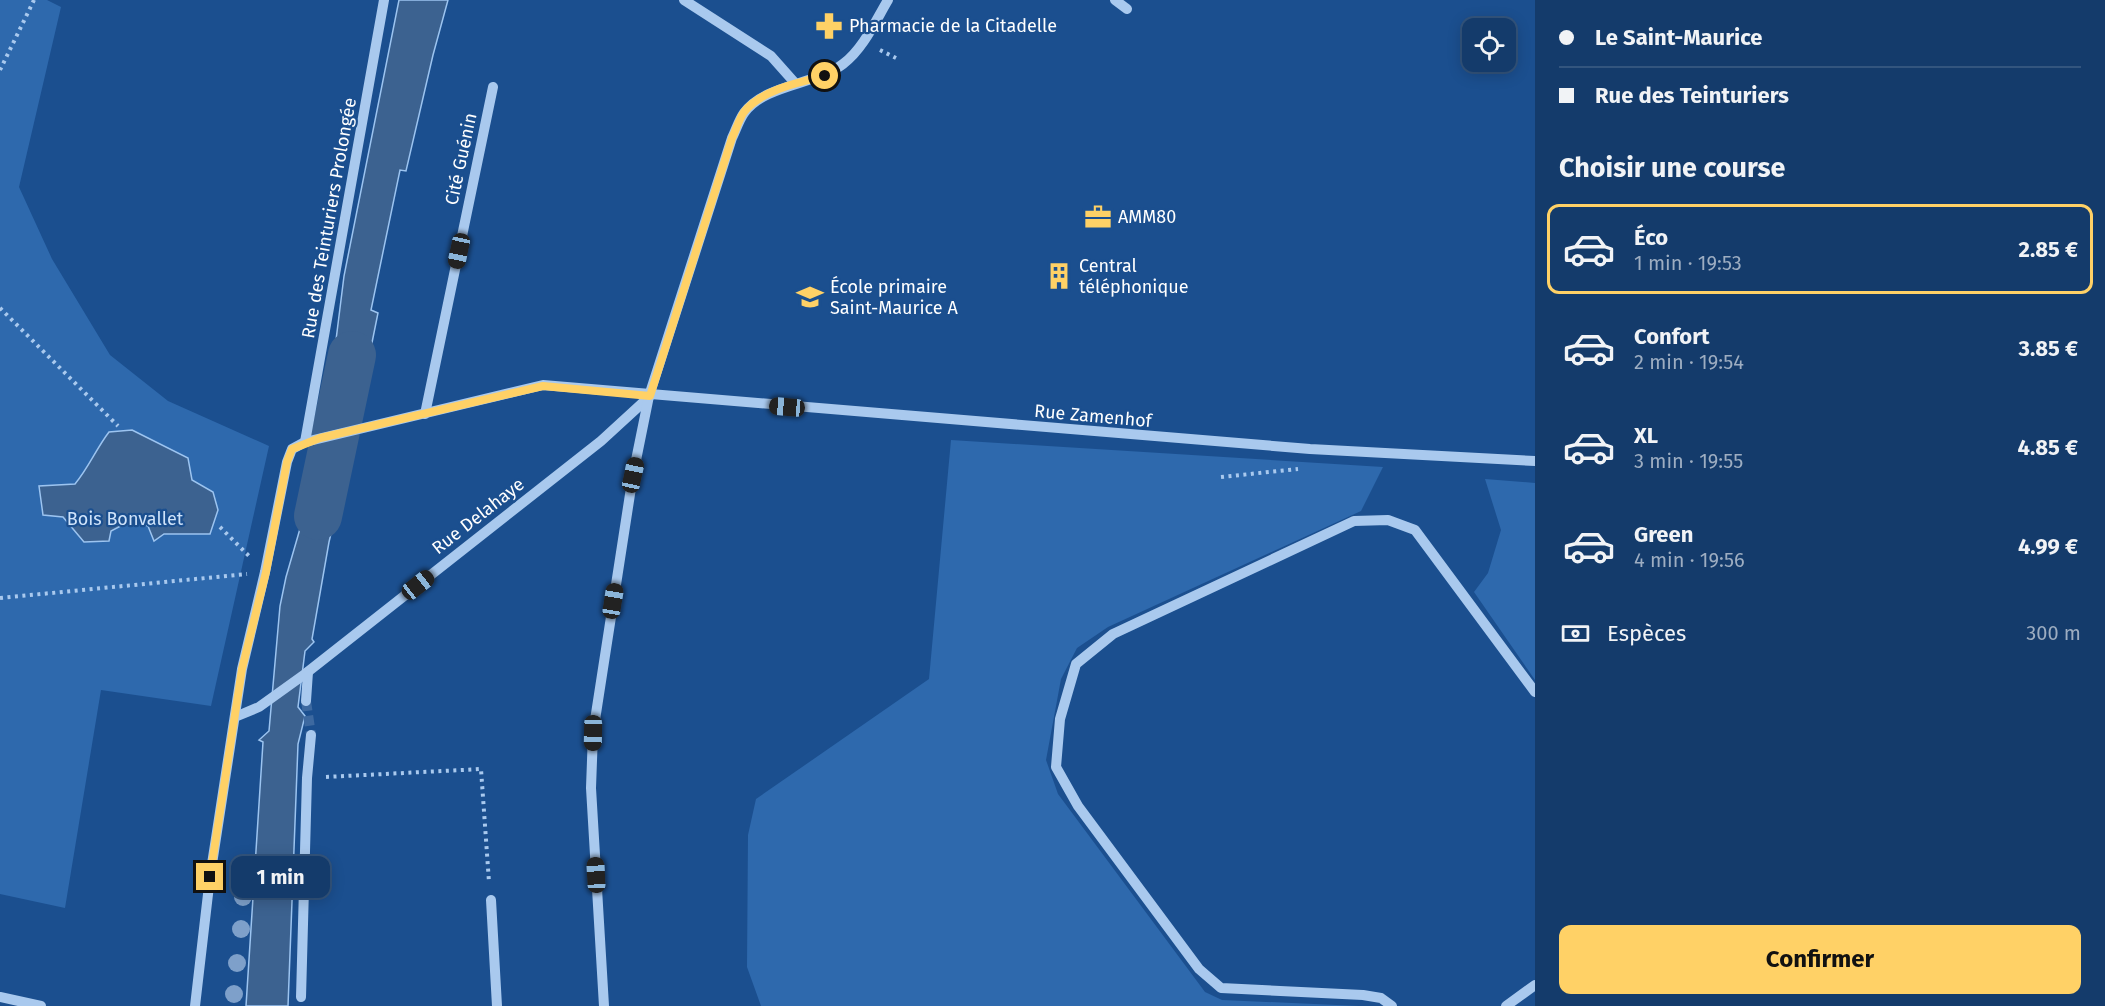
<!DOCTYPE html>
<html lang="fr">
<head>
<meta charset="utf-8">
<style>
	:root { --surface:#143b6b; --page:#214673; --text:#f1f3f6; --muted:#9dadc1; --line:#33557e; --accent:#ffd166 }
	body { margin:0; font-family:"Fira Sans",sans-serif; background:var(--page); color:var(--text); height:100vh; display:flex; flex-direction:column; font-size:22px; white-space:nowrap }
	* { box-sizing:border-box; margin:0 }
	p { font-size:20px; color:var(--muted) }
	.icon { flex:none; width:33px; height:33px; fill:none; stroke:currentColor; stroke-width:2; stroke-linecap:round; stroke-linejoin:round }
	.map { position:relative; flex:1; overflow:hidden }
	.drawer { display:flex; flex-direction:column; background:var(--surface); width:570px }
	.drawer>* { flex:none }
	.banner { display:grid; align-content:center; height:132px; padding:0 24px; background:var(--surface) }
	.controls { position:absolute; left:1462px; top:18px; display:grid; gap:12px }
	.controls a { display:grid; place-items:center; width:54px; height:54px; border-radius:12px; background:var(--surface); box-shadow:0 3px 15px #0003,0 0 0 2px var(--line); font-size:30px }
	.end { position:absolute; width:27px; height:27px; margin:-14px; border:8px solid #ffd166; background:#111; box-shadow:0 0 0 3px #111 }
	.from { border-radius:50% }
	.bubble { position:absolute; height:42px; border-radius:12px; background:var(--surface); box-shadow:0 3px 15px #0003,0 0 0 2px var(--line); font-size:20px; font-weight:700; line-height:42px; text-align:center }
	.car { position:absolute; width:18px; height:36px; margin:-18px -9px; border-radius:8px; box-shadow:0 0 4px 2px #0007; background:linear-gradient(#222 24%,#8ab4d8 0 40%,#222 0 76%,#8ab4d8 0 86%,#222 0) }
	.banner b { display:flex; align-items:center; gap:21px; height:57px; font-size:22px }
	.banner b+b { border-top:2px solid var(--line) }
	.banner i { width:15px; height:15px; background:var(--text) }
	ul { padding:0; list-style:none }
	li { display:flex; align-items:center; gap:18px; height:90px; margin:0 12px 9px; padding:0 12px; border:3px solid transparent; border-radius:12px }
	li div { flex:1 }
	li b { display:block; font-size:22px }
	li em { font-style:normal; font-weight:700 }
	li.active { border-color:var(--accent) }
	li>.icon { width:54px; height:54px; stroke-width:1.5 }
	h2 { padding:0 24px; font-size:27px; line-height:72px }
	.pay { display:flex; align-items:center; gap:15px; height:66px; padding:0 24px; font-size:22px }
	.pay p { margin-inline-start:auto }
	.primary-button { display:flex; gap:12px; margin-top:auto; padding:12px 24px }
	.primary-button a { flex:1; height:69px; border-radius:12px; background:var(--accent); color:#111; font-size:24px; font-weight:700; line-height:69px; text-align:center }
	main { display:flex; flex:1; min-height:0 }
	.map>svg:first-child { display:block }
	.green { fill:#2e69ad }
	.water { fill:#3c6290; stroke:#9cc4f0; stroke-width:1.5 }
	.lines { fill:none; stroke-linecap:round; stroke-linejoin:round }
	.river { stroke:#3c6290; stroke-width:48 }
	.minor-tunnel { stroke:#3d69a0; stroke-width:10; stroke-dasharray:10 5; stroke-linecap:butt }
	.path { stroke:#a9c9ee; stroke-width:4; stroke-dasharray:3 4.5; stroke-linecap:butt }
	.minor { stroke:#a9c9ee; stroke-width:10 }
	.tree { fill:#7ea0ca }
	.route { stroke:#ffd166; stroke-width:8 }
	.labels { text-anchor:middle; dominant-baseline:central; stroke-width:4.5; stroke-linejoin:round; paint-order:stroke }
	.poi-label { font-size:18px; fill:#fff; stroke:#1b4f8f; text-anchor:start }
	.street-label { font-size:18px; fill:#fff; stroke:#1b4f8f }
	.park-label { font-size:18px; fill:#cfe3fa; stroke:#1b4f8f }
</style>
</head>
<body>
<main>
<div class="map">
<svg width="1535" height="1006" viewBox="0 0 1535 1006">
	<rect width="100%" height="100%" fill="#1b4f8f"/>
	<g class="green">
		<polygon points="0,0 47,0 61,7 19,187 52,259 110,355 168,401 269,446 211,706 101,690 65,908 0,894"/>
		<polygon points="951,440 1383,467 1361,511 1108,627 1077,648 1061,679 1046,760 1058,794 1205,992 1222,1000 1359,1006 761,1006 747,967 748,835 756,799 929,679"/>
		<polygon points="1485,479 1535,483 1535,680 1474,592 1488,573 1501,530"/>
	</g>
	<g class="water">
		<polygon points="399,0 448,0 433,55 406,171 400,170 371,310 378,313 357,417 326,420 344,276"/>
		<path d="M132 430 188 458 192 480 213 492 218 510 210 534H164L154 541 148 526 130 521 111 531 109 541 84 542 63 517 43 515 39 486 75 484C89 467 96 449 109 432Z"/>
		<polygon points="351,448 337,497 339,500 329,542 312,639 314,642 305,651 298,707 305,716 298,744 288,1006 246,1006 263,742 259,740 269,731 280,606 286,577 322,453"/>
	</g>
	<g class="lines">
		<polyline class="river" points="318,516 352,355"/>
		<polyline class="minor-tunnel" points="306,701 311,735"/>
		<g class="path">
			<polyline points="880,50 896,58"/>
			<polyline points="0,70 34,0"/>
			<polyline points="0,308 118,426"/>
			<polyline points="1221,477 1298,469"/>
			<polyline points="220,527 250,557"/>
			<polyline points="0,598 247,574"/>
			<polyline points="326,777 481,769 489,882"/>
		</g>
		<g class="minor">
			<polyline points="684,0 771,56 795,83"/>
			<polyline points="1115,0 1127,9"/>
			<polyline points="425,414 493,87"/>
			<polyline points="305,442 384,0"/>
			<polyline points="306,701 308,672"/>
			<polyline points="235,717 259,707 305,674 601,441 649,397"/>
			<polyline points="491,900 497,1006"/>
			<polyline points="0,997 41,1006"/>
			<polyline points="301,997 307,778 311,735"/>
			<polyline points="195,1006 210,877 242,669 265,572 287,462 292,449 305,442 543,385 1310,449 1535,461"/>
			<path d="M604 1006 591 788 593 733 633 475 649 396 732 138C736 130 739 120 744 113 765 84 816 85 843 64 863 49 875 22 888 0"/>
			<polyline points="1392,1006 1381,998 1363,995 1221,988 1199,969 1078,806 1056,767 1060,719 1076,664 1113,634 1354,521 1388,520 1415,530 1535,692"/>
			<polyline points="1506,1006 1535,985"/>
		</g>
	</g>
	<g class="tree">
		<circle cx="246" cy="863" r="9"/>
		<circle cx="243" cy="897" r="9"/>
		<circle cx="241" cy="929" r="9"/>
		<circle cx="237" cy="963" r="9"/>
		<circle cx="234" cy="994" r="9"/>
	</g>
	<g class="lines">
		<path class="route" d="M210 877 242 669 266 572 287 462 292 449 320 438 543 386 650 396 732 138C736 130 739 119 744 112 761 90 800 82 825 76"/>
	</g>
	<defs>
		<symbol id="pharmacy-bare" viewBox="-9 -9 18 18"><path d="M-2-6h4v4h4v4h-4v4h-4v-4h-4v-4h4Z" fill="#ffd166" stroke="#1b4f8f" stroke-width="2.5" paint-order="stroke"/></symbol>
		<symbol id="office-bare" viewBox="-9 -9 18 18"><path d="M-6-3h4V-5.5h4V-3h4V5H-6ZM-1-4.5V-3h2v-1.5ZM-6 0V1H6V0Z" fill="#ffd166" stroke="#1b4f8f" stroke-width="2.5" paint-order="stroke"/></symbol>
		<symbol id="building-bare" viewBox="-9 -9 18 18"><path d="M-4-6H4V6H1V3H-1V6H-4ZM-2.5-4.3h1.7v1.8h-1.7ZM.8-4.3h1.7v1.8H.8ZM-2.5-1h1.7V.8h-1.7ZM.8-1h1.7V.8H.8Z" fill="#ffd166" stroke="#1b4f8f" stroke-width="2.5" paint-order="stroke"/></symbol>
		<symbol id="school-bare" viewBox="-9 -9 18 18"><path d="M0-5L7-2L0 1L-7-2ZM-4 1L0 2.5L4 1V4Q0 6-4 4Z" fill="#ffd166" stroke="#1b4f8f" stroke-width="2.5" paint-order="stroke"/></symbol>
	</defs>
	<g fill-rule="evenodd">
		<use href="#pharmacy-bare" x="810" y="7" width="38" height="38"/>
		<use href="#office-bare" x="1079" y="198" width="38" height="38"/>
		<use href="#building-bare" x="1040" y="257" width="38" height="38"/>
		<use href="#school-bare" x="791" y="278" width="38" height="38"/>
	</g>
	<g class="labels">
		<g class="poi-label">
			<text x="849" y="26">Pharmacie de la Citadelle</text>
			<text x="1118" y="217">AMM80</text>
			<text x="1079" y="266">Central<tspan x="1079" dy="21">téléphonique</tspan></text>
			<text x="830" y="287">École primaire<tspan x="830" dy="21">Saint-Maurice A</tspan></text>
		</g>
		<g class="street-label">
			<text transform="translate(461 159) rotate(-78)">Cité Guénin</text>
			<text transform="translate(329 218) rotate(-80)">Rue des Teinturiers Prolongée</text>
			<text transform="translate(1093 416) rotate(5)">Rue Zamenhof</text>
			<text transform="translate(478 516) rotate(-38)">Rue Delahaye</text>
		</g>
		<g class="park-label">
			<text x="125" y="519">Bois Bonvallet</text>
		</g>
	</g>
</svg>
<div class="controls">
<a><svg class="icon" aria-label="locate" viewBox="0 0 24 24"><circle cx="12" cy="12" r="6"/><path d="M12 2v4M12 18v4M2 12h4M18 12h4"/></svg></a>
</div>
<i class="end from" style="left:825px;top:76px"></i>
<i class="end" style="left:210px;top:877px"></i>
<div class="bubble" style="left:231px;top:856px;width:99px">1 min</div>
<i class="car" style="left:459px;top:251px;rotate:192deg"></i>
<i class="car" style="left:787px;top:407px;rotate:275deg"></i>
<i class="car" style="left:633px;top:475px;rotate:12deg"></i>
<i class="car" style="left:418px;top:585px;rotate:52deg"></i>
<i class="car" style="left:613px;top:601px;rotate:9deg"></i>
<i class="car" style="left:593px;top:733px;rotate:181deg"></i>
<i class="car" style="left:596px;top:875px;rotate:357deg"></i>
</div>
<section class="drawer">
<div class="banner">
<b><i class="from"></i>Le Saint-Maurice</b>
<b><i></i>Rue des Teinturiers</b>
</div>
<h2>Choisir une course</h2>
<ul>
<li class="active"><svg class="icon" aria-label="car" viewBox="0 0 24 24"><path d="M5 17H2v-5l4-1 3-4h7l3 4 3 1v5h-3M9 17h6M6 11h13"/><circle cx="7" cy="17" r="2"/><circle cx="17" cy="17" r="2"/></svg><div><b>Éco</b><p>1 min · 19:53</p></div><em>2.85 €</em></li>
<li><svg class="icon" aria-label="car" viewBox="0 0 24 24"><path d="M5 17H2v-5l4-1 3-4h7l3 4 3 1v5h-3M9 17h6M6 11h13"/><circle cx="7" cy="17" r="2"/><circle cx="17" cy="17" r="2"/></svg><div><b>Confort</b><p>2 min · 19:54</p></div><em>3.85 €</em></li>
<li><svg class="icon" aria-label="car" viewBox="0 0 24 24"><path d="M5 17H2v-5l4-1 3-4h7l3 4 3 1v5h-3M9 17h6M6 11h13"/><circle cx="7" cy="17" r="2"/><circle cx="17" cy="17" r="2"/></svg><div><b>XL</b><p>3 min · 19:55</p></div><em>4.85 €</em></li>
<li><svg class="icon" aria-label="car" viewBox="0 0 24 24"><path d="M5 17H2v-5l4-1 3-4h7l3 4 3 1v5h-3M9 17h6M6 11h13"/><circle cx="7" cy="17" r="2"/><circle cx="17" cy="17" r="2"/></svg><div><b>Green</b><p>4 min · 19:56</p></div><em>4.99 €</em></li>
</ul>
<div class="pay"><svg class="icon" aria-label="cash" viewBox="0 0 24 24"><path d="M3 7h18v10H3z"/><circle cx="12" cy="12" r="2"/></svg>Espèces<p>300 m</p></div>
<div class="primary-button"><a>Confirmer</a></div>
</section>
</main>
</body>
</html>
